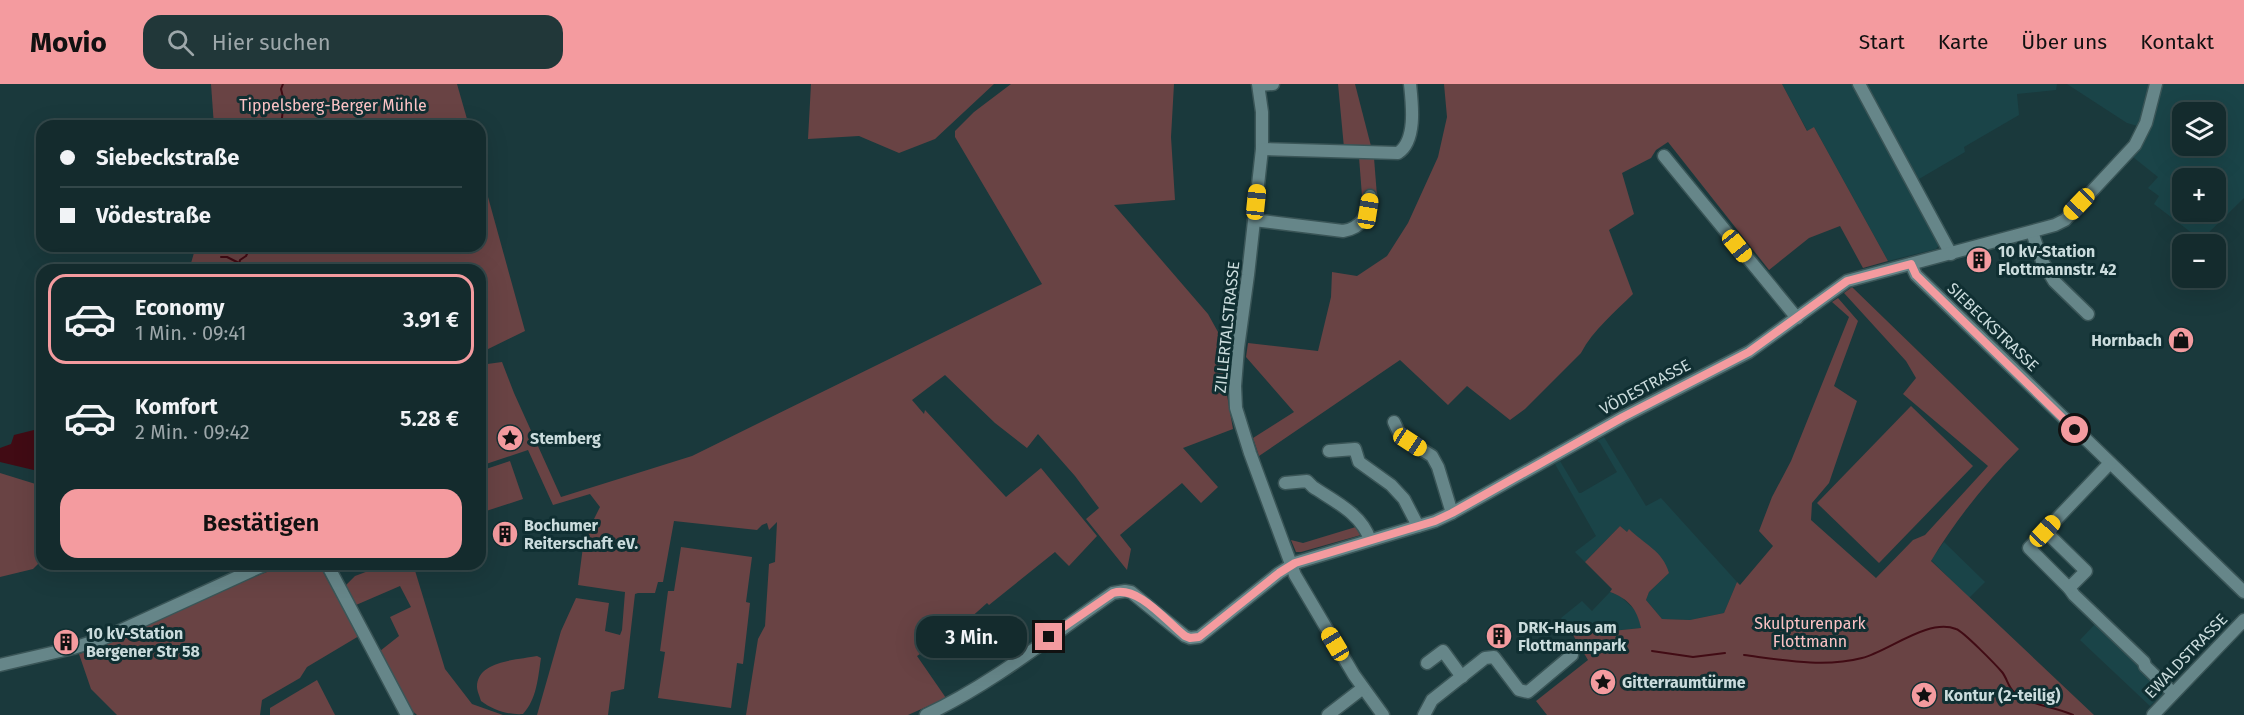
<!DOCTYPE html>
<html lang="de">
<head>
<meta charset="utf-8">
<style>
	:root { --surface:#142b2d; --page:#213739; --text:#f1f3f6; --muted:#9da7aa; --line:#334749; --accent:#f49b9f }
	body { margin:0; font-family:"Fira Sans",sans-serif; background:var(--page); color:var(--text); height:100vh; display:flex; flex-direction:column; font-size:22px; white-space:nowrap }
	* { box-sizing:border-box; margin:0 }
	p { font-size:20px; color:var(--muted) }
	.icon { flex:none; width:33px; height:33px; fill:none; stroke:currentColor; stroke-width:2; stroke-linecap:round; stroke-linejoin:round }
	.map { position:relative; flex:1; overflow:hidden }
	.drawer { position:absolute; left:36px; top:180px; width:450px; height:306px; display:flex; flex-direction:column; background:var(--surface); border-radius:18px; box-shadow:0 6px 24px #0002,0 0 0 2px var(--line) }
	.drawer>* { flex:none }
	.guide { position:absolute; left:36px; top:36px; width:450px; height:132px; border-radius:18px; box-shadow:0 6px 24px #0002,0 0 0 2px var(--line); display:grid; align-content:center; height:132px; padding:0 24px; background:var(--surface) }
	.tools { position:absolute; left:2172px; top:18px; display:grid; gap:12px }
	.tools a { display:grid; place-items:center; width:54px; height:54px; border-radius:12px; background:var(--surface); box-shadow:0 6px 24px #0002,0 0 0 2px var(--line); font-size:30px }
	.end { position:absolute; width:27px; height:27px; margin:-14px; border:8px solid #f49b9f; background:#111; box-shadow:0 0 0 3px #111 }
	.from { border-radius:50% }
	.bubble { position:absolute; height:42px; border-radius:18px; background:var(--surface); box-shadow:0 6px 24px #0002,0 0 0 2px var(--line); font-size:20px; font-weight:600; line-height:42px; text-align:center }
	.car { position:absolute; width:18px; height:36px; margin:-18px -9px; border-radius:8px; box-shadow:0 0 4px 2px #0007; background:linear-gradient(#f5c518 24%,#345 0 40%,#f5c518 0 76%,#345 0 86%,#f5c518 0) }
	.guide b { display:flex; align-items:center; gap:21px; height:57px; font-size:22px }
	.guide b+b { border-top:2px solid var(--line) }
	.guide i { width:15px; height:15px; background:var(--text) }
	ul { padding:10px 0 0; list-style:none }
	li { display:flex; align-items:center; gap:18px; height:90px; margin:0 12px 9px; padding:0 12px; border:3px solid transparent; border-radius:18px }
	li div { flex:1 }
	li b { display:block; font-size:22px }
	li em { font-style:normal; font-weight:600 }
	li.current { border-color:var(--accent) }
	li>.icon { width:54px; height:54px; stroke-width:1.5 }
	.cta { display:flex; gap:12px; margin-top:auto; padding:12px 24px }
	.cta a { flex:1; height:69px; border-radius:18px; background:var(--accent); color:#111; font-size:24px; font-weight:600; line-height:69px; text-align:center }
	header { display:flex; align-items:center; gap:36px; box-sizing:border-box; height:84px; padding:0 30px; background:var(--accent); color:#111 }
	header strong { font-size:28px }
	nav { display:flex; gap:33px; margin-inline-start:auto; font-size:21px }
	.search { width:420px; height:54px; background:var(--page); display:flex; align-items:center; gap:15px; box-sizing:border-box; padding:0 21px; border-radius:18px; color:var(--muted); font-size:22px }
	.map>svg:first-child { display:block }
	.built { fill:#1a4448; fill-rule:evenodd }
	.green { fill:#694344 }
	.water { fill:#410b14 }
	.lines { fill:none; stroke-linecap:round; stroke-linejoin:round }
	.stream { stroke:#410b14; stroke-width:2 }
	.minor-casing { stroke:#3a5557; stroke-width:15 }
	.minor { stroke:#668689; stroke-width:12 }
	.route { stroke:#f49b9f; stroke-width:8 }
	.labels { text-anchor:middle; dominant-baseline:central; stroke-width:6; stroke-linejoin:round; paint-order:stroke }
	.park-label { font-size:16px; fill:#fdc3c5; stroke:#102f32 }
	.poi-label { font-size:16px; font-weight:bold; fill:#cbdcdd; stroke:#102f32; text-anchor:start }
	.street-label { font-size:16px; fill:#cbdcdd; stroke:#102f32 }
</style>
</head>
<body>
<header>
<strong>Movio</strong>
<div class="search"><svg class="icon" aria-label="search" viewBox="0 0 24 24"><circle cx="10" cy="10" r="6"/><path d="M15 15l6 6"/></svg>Hier suchen</div>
<nav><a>Start</a><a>Karte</a><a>Über uns</a><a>Kontakt</a></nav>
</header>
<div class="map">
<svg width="2244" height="631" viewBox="0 0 2244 631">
	<rect width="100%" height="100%" fill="#1a393c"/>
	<g class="built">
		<polygon points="1782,0 2057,0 2056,6 2017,10 2019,31 1964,63 1965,68 1919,95 1951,154 1941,159 1936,165 1888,177 1814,43 1808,48"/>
		<path d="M2067 0H2244V114L2201 156 2154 120 2159 112 2148 104 2158 93 2133 73 2142 60 2148 45 2127 39ZM2182 28H2216V62H2182ZM2182 94H2216V128H2182Z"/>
		<polygon points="1604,353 1646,422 1661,414 1737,498 1724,529 1690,536 1662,535 1646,516 1649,508 1669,489 1630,446 1627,448 1620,442 1585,478 1575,468 1596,452 1555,380 1560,377 1579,409 1581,409 1617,388 1600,359 1597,357"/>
		<polygon points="1944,458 1985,498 1969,514 1931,476"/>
		<polygon points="1610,508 1620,512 1637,528 1641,544 1573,551 1561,534 1582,517 1592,527"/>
		<polygon points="2098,537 2166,606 2150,622 2080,556"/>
	</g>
	<g class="green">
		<polygon points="211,0 457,0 469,42 214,42"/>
		<polygon points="811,0 994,0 935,55 899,69 859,52 808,55"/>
		<polygon points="1011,0 1174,0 1171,53 1175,116 1114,121 1208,230 1218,248 1229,257 1227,311 1233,345 1183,364 1218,403 1201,419 1182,399 1120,451 1131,465 1127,486 1086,435 1099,424 1075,392 1038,350 1027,364 995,339 945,291 912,316 924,330 925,326 1006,413 1041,384 1097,452 1069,482 1055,468 989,521 987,519 958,545 917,572 946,614 908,631 746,631 758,555 765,542 769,480 775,478 777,438 769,446 767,439 762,441 757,446 674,437 663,498 658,498 655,509 638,509 635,510 624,605 611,608 608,631 537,631 561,547 576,514 609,519 605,547 620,551 622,546 625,508 578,501 584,455 600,423 590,410 553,421 528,366 480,382 480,281 502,278 514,309 561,413 692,372 1042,200 955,53 955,47 974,28"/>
		<polygon points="1338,0 1355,0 1372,66 1344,64"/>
		<path d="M1444 0H1782L1807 47 1814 43 1888 177 1863 184 1840 142 1809 154 1769 186 1668 58 1656 66 1651 74 1622 89 1634 130 1609 146 1633 210C1615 228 1593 246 1581 269L1525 325 1510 336 1467 302 1448 321 1400 276 1259 372 1253 354 1294 328 1246 273 1248 259 1318 267 1331 213 1332 188 1357 192 1387 172 1408 139 1438 73 1447 33Z"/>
		<polygon points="1359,73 1374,74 1377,112 1362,112"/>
		<polygon points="480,84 525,247 480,269 480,186 189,186 196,162 480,162"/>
		<path d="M1852 203 2019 365C1986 398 1955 437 1931 477L2094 631H1547L1536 617 1588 576 1573 551 1641 544C1637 525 1629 515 1610 508L1612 505 1585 478 1620 442 1627 448 1629 445C1644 460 1663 467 1669 489L1649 508 1646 516 1662 535 1690 536 1724 529 1737 498 1740 501 1773 462 1759 447 1772 413 1791 377 1849 233 1832 218 1838 214 1858 237 1834 302 1857 317 1829 399 1812 419 1811 436 1876 494 1913 456 1925 451 1988 382 1903 310 1916 294 1906 277 1844 209Z"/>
		<polygon points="1911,322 1973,382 1879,479 1817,419"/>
		<polygon points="510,377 523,415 480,429 480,387"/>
		<polygon points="0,389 42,402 42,476 33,485 0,493"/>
		<polygon points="1359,442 1362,448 1361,451 1301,468 1296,468 1291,456 1303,459"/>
		<polygon points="681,463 752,473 746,518 750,519 743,580 737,579 731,624 658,614 665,568 660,567 668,507 674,507"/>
		<polygon points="387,480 413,480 445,585 472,620 503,631 417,631 408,623 380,567 399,552 390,533 411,523 400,502 356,521 345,502 355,492"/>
		<polygon points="285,481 319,481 359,552 307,583 300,594 262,616 260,631 117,631 91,605 79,570 99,564 244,497"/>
		<path d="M537 572 541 574C538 593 537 615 523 630 508 631 493 626 481 617 480 613 477 607 477 603 477 576 518 576 537 572Z"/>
		<polygon points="317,596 335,631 270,631 270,624"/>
	</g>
	<polygon class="water" points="42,344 42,388 0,378 0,364 11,360 14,351"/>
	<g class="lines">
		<g class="stream">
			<polyline points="281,42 284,17 281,5 283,0"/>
			<polyline points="221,173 227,173 239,179"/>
			<polyline points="238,186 240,176 246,172 251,162"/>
			<polyline points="1652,567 1693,573 1725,569"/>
			<path d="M1744 571C1782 576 1824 584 1862 574 1889 567 1928 534 1956 545 1963 547 1996 581 2002 588 2007 594 2008 603 2014 608 2029 622 2054 622 2073 631"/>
		</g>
		<defs>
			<g id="minor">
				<polyline points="1258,0 1262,28 1262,65 1248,191 1238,264 1235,302 1236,324 1250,369 1295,491 1354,591 1383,631"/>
				<polyline points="1859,0 1951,170"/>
				<polyline points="1259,1 1273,0"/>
				<path d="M1262 65 1398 69C1417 57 1412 19 1410 0"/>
				<polyline points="1664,72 1797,234"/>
				<path d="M1254 136 1343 147C1363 144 1367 131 1370 112"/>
				<polyline points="2032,148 2042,177 2054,197 2088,230"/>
				<polyline points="1911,180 1916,191 2244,508"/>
				<polyline points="1394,338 1401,353 1432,372 1438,383 1452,429"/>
				<polyline points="1329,367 1355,365 1359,378 1391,401 1404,415 1418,442"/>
				<polyline points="2110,379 2029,464 2069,504 2074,511 2144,578 2145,582 2173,609"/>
				<path d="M1285 399 1307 397 1313 403C1334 417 1362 430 1370 456"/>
				<polyline points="2045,447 2086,487 2069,504"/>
				<polyline points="327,480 407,631"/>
				<polyline points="1427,579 1443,567 1462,593"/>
				<polyline points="0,581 73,564 102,555 266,480"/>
				<path d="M926 631C994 599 1052 551 1113 509L1125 507 1131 508 1185 552 1190 554 1199 553 1279 489 1295 479 1435 437 1452 429 1623 333 1749 268 1847 197 2055 141 2065 136 2135 61 2146 39 2156 0"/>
				<polyline points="1328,631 1363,604"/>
				<polyline points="1424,631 1432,616 1485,574 1494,573 1519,606 1528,608 1572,571"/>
				<polyline points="2153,631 2244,536"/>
			</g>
		</defs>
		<use href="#minor" class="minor-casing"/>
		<use href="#minor" class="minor"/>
	</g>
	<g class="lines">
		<path class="route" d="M1049 553 1113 509C1138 501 1166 537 1185 552L1190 554 1199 553 1279 489 1295 479 1435 437 1452 429 1623 333 1749 268 1847 197 1911 180 1916 191 2075 346"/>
	</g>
	<defs>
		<symbol id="building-disc" viewBox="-11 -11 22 22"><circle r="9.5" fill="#f49b9f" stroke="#102f32"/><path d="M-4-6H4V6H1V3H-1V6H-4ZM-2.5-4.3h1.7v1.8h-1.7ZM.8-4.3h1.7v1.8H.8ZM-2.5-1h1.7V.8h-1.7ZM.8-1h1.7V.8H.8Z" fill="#111"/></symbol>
		<symbol id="shop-disc" viewBox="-11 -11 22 22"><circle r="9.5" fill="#f49b9f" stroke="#102f32"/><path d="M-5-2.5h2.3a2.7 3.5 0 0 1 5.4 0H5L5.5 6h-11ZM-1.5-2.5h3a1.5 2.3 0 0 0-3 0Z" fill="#111"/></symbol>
		<symbol id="sight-disc" viewBox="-11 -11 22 22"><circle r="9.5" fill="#f49b9f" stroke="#102f32"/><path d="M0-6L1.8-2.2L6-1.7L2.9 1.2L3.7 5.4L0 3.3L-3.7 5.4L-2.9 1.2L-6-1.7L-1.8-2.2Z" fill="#111"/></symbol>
	</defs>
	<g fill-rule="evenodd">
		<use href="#building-disc" x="1964" y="161" width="30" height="30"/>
		<use href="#shop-disc" x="2166" y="241" width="30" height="30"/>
		<use href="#sight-disc" x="495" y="339" width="30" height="30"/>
		<use href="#building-disc" x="490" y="435" width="30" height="30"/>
		<use href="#building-disc" x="1484" y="537" width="30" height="30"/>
		<use href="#building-disc" x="51" y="543" width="30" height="30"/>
		<use href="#sight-disc" x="1588" y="583" width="30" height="30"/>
		<use href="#sight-disc" x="1909" y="596" width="30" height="30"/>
	</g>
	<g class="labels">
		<g class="park-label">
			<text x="333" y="21">Tippelsberg-Berger Mühle</text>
			<text x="1810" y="539">Skulpturenpark<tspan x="1810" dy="18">Flottmann</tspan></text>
		</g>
		<g class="poi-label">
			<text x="1998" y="167">10 kV-Station<tspan x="1998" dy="18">Flottmannstr. 42</tspan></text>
			<text x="2162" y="256" text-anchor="end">Hornbach</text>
			<text x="530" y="354">Stemberg</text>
			<text x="524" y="441">Bochumer<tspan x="524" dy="18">Reiterschaft eV.</tspan></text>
			<text x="1518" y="543">DRK-Haus am<tspan x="1518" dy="18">Flottmannpark</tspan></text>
			<text x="86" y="549">10 kV-Station<tspan x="86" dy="18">Bergener Str 58</tspan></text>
			<text x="1622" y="598">Gitterraumtürme</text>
			<text x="1944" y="611">Kontur (2-teilig)</text>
		</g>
		<g class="street-label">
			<text transform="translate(1227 243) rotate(-84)">ZILLERTALSTRASSE</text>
			<text transform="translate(1993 243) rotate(44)">SIEBECKSTRASSE</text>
			<text transform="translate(1645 303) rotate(-28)">VÖDESTRASSE</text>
			<text transform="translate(2186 572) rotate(-46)">EWALDSTRASSE</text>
		</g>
	</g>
</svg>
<div class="tools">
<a><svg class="icon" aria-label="layers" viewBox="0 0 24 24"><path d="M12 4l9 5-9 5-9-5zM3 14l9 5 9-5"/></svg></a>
<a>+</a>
<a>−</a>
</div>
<i class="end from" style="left:2075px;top:346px"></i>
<i class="end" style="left:1049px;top:553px"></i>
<div class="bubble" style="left:916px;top:532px;width:111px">3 Min.</div>
<i class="car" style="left:1256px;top:118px;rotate:6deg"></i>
<i class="car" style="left:2079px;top:120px;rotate:224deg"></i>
<i class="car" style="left:1368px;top:127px;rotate:9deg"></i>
<i class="car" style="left:1737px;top:162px;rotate:141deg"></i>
<i class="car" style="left:1410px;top:358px;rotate:123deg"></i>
<i class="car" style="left:2045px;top:447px;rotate:43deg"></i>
<i class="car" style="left:1335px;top:560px;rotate:329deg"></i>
<div class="guide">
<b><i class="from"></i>Siebeckstraße</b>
<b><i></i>Vödestraße</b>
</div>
<section class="drawer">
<ul>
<li class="current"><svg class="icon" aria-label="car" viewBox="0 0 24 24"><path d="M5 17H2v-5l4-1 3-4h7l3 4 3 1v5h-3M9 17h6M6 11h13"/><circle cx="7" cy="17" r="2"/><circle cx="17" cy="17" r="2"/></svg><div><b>Economy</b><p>1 Min. · 09:41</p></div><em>3.91 €</em></li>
<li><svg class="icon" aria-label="car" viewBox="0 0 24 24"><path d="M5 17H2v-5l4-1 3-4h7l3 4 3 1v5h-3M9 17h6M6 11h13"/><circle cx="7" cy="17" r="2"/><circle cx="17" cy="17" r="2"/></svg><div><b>Komfort</b><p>2 Min. · 09:42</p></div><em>5.28 €</em></li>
</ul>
<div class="cta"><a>Bestätigen</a></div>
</section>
</div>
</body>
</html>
